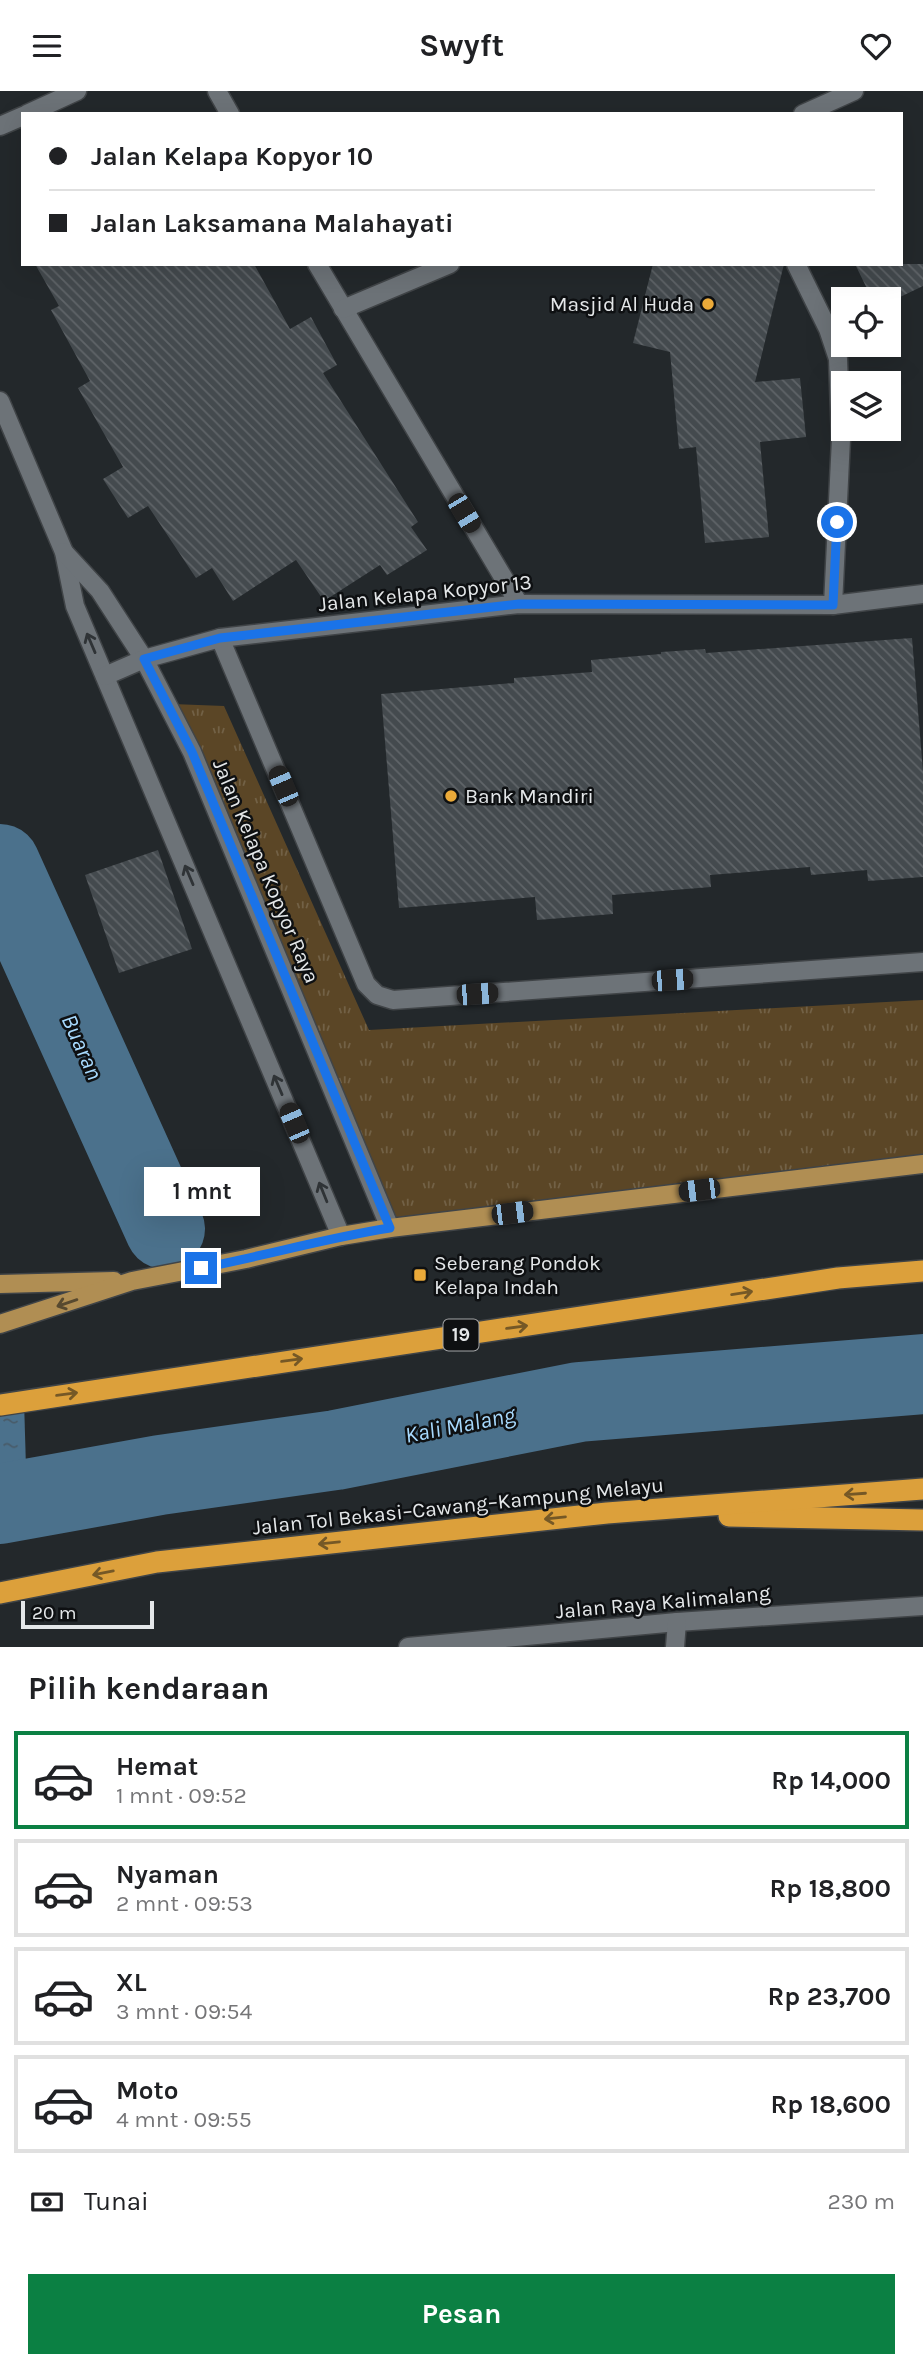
<!DOCTYPE html>
<html lang="id">
<head>
<meta charset="utf-8">
<style>
	:root { --surface:#fff; --page:#f2f2f2; --text:#202124; --muted:#757577; --line:#e0e0e0; --accent:#0b8043 }
	body { margin:0; font-family:Karla,sans-serif; background:var(--page); color:var(--text); height:100vh; display:flex; flex-direction:column; font-size:26px; white-space:nowrap }
	* { box-sizing:border-box; margin:0 }
	p { font-size:23px; color:var(--muted) }
	.icon { flex:none; width:38px; height:38px; fill:none; stroke:currentColor; stroke-width:2; stroke-linecap:round; stroke-linejoin:round }
	.map { position:relative; height:1556px; overflow:hidden }
	.details { display:flex; flex-direction:column; background:var(--surface); flex:1 }
	.details>* { flex:none }
	.guide { position:absolute; left:21px; top:21px; width:882px; height:154px; border-radius:0px; box-shadow:0 7px 28px #0002; display:grid; align-content:center; height:154px; padding:0 28px; background:var(--surface) }
	.buttons { position:absolute; left:831px; top:196px; display:grid; gap:14px }
	.buttons a { display:grid; place-items:center; width:70px; height:70px; border-radius:0px; background:var(--surface); box-shadow:0 7px 28px #0002; font-size:35px }
	.scale { position:absolute; left:21px; bottom:18px; width:133px; box-sizing:border-box; padding-left:7px; border:4px solid #e4e7e9; border-top:0; font-size:19px; line-height:24px; white-space:nowrap; color:#e4e7e9; -webkit-text-stroke:5px #0e1012; paint-order:stroke }
	.end { position:absolute; width:32px; height:32px; margin:-16px; border:9px solid #1a73e8; background:#fff; box-shadow:0 0 0 4px #fff }
	.from { border-radius:50% }
	.bubble { position:absolute; height:49px; border-radius:0px; background:var(--surface); box-shadow:0 7px 28px #0002; font-size:23px; font-weight:700; line-height:49px; text-align:center }
	.car { position:absolute; width:21px; height:42px; margin:-21px -10px; border-radius:9px; box-shadow:0 0 5px 2px #0007; background:linear-gradient(#222 24%,#8ab4d8 0 40%,#222 0 76%,#8ab4d8 0 86%,#222 0) }
	.guide b { display:flex; align-items:center; gap:24px; height:66px; font-size:26px }
	.guide b+b { border-top:2px solid var(--line) }
	.guide i { width:18px; height:18px; background:var(--text) }
	ul { padding:0; list-style:none }
	li { display:flex; align-items:center; gap:21px; height:98px; margin:0 14px 10px; padding:0 14px; border:4px solid var(--line); border-radius:0px }
	li div { flex:1 }
	li b { display:block; font-size:26px }
	li em { font-style:normal; font-weight:700 }
	li.on { border-color:var(--accent) }
	li>.icon { width:63px; height:63px; stroke-width:1.5 }
	h2 { padding:0 28px; font-size:32px; line-height:84px }
	.pay { display:flex; align-items:center; gap:18px; height:77px; padding:0 28px; font-size:26px }
	.pay p { margin-inline-start:auto }
	.button { display:flex; gap:14px; margin-top:auto; padding:14px 28px }
	.button a { flex:1; height:80px; border-radius:0px; background:var(--accent); color:#fff; font-size:28px; font-weight:700; line-height:80px; text-align:center }
	header { display:flex; justify-content:space-between; align-items:center; height:91px; padding:0 28px; background:var(--surface); font-size:32px; font-weight:700 }
	.map>svg:first-child { display:block }
	.grass { fill:url(#grass-tufts) }
	.water { fill:url(#water-ripples) }
	.lines { fill:none; stroke-linecap:round; stroke-linejoin:round }
	.river { stroke:#4b718c; stroke-width:80 }
	.building { fill:url(#building-back-hatch) }
	.minor-casing { stroke:#404447; stroke-width:21 }
	.primary-casing { stroke:#404447; stroke-width:21 }
	.motorway-casing { stroke:#404447; stroke-width:24 }
	.minor { stroke:#6d7378; stroke-width:18 }
	.primary { stroke:#b08e53; stroke-width:18 }
	.motorway { stroke:#dca03b; stroke-width:21 }
	.oneway { stroke:#2f3336 }
	.oneway2 { stroke:#755826 }
	.oneway3 { stroke:#57492f }
	.route { stroke:#1a73e8; stroke-width:9 }
	.poi-dot { fill:#ebaa39; stroke:#0e1012; stroke-width:2.5 }
	.labels { text-anchor:middle; dominant-baseline:central; stroke-width:5; stroke-linejoin:round; paint-order:stroke }
	.shield { fill:#0e1012; stroke:#a4a6a8; stroke-width:2 }
	.shield-label { font-size:19px; font-weight:bold; fill:#e4e7e9 }
	.poi-label { font-size:21px; fill:#e4e7e9; stroke:#0e1012; text-anchor:start }
	.street-label { font-size:21px; fill:#e4e7e9; stroke:#0e1012 }
	.water-label { font-size:23px; font-style:italic; fill:#a7d9fd; stroke:#0e1012 }
</style>
</head>
<body>
<header><svg class="icon" aria-label="menu" viewBox="0 0 24 24"><path d="M4 6h16M4 12h16M4 18h16"/></svg>Swyft<svg class="icon" aria-label="heart" viewBox="0 0 24 24"><path d="M12 20l-8-8c-3-5 5-10 8-4 3-6 11-1 8 4z"/></svg></header>
<div class="map">
<svg width="923" height="1556" viewBox="0 0 923 1556">
	<defs>
		<pattern id="grass-tufts" width="24" height="20" patternUnits="userSpaceOnUse" patternTransform="scale(1.75)"><rect width="24" height="20" fill="#5b4626"/><path d="M3 7l-1-3M5 7V3M7 7l1-3M15 17l-1-3M17 17v-4M19 17l1-3" fill="none" stroke="#726146"/></pattern>
		<pattern id="water-ripples" width="26" height="14" patternUnits="userSpaceOnUse" patternTransform="scale(1.75)"><rect width="26" height="14" fill="#4b718c"/><path d="M2 4q2-2 4 0t4 0M15 11q2-2 4 0t4 0" fill="none" stroke="#485b69"/></pattern>
		<pattern id="building-back-hatch" width="6" height="6" patternUnits="userSpaceOnUse" patternTransform="scale(1.75)"><rect width="6" height="6" fill="#444a4e"/><path d="M-1 5l2 2M0 0l6 6M5-1l2 2" fill="none" stroke="#5f6468"/></pattern>
	</defs>
	<rect width="100%" height="100%" fill="#23282b"/>
	<polygon class="grass" points="172,613 224,615 369,939 923,909 923,1078 390,1137"/>
	<polygon class="water" points="24,1310 28,1443 0,1449 0,1314"/>
	<g class="lines">
		<g class="river">
			<polyline points="0,773 165,1138"/>
			<polyline points="0,1413 160,1384 336,1359 579,1311 923,1283"/>
		</g>
	</g>
	<g class="building">
		<polygon points="35,173 254,173 290,238 311,226 337,274 323,282 418,431 411,436 427,459 387,484 380,474 324,510 296,469 233,510 212,477 196,487 148,415 128,427 103,388 123,376 78,297 90,290 51,219 59,215"/>
		<polygon points="653,173 784,173 755,291 800,287 806,346 760,351 769,446 705,452 696,356 679,358 670,261 633,252"/>
		<polygon points="855,173 923,173 923,195 896,208 872,208"/>
		<polygon points="912,547 923,680 923,786 868,790 867,779 811,784 810,776 710,784 711,796 612,804 613,823 537,829 535,806 399,817 381,603 514,592 514,587 592,581 591,569 661,563 661,561 705,558 706,562"/>
		<polygon points="158,759 192,858 119,882 85,784"/>
	</g>
	<g class="lines">
		<defs>
			<g id="minor">
				<polyline points="217,0 230,23"/>
				<polyline points="27,23 77,0"/>
				<polyline points="803,23 854,0"/>
				<polyline points="0,35 23,25"/>
				<polyline points="317,173 519,513"/>
				<polyline points="796,173 828,238 838,268 841,348 833,514"/>
				<polyline points="343,218 450,173"/>
				<polyline points="0,310 64,461 75,515 341,1145"/>
				<polyline points="64,461 100,500 144,568 192,661 390,1137"/>
				<polyline points="220,547 366,893 377,904 393,909 923,871"/>
				<polyline points="105,585 144,568 220,547 519,513 833,514 923,503"/>
				<polyline points="408,1556 677,1531 923,1515"/>
				<polyline points="675,1556 677,1531"/>
			</g>
			<g id="primary">
				<polyline points="0,1193 114,1190"/>
				<polyline points="0,1233 132,1190 246,1168 341,1145 390,1137 923,1073"/>
			</g>
			<g id="motorway">
				<polyline points="0,1314 838,1187 923,1180"/>
				<polyline points="729,1425 923,1429"/>
				<polyline points="0,1502 157,1471 607,1422 923,1398"/>
			</g>
		</defs>
		<use href="#minor" class="minor-casing"/>
		<use href="#primary" class="primary-casing"/>
		<use href="#motorway" class="motorway-casing"/>
		<use href="#minor" class="minor"/>
		<use href="#primary" class="primary"/>
		<use href="#motorway" class="motorway"/>
	</g>
	<defs><path id="oneway-shaft" d="M-6 0H5M1.5-3L5.5 0L1.5 3" fill="none" stroke-width="1.6" stroke-linecap="round" stroke-linejoin="round" transform="scale(1.75)"/></defs>
	<g class="oneway">
		<use href="#oneway-shaft" transform="translate(91 552) rotate(-113)"/>
		<use href="#oneway-shaft" transform="translate(189 784) rotate(-113)"/>
		<use href="#oneway-shaft" transform="translate(278 994) rotate(-113)"/>
		<use href="#oneway-shaft" transform="translate(323 1101) rotate(-112)"/>
	</g>
	<g class="oneway2">
		<use href="#oneway-shaft" transform="translate(742 1202) rotate(-9)"/>
		<use href="#oneway-shaft" transform="translate(517 1236) rotate(-8)"/>
		<use href="#oneway-shaft" transform="translate(292 1269) rotate(-8)"/>
		<use href="#oneway-shaft" transform="translate(67 1303) rotate(-8)"/>
		<use href="#oneway-shaft" transform="translate(855 1403) rotate(176)"/>
		<use href="#oneway-shaft" transform="translate(555 1427) rotate(174)"/>
		<use href="#oneway-shaft" transform="translate(329 1452) rotate(174)"/>
		<use href="#oneway-shaft" transform="translate(103 1482) rotate(169)"/>
	</g>
	<use class="oneway3" href="#oneway-shaft" transform="translate(67 1212) rotate(161)"/>
	<g class="lines">
		<path class="route" d="M201 1177C264 1165 326 1147 390 1137L192 661 144 568 220 547 519 513 833 514 837 431"/>
	</g>
	<g class="poi-dot">
		<circle cx="708" cy="213" r="7"/>
		<circle cx="451" cy="705" r="7"/>
		<rect x="413" y="1177" width="14" height="14" rx="3.5"/>
	</g>
	<g class="labels">
		<rect class="shield" x="443.5" y="1228.5" width="35" height="31" rx="5"/>
		<g class="shield-label">
			<text x="461" y="1244">19</text>
		</g>
		<g class="poi-label">
			<text x="694" y="213" text-anchor="end">Masjid Al Huda</text>
			<text x="465" y="705">Bank Mandiri</text>
			<text x="434" y="1172">Seberang Pondok<tspan x="434" dy="24">Kelapa Indah</tspan></text>
		</g>
		<g class="street-label">
			<text transform="translate(425 502) rotate(-6)">Jalan Kelapa Kopyor 13</text>
			<text transform="translate(266 780) rotate(67)">Jalan Kelapa Kopyor Raya</text>
			<text transform="translate(458 1415) rotate(-6)">Jalan Tol Bekasi–Cawang–Kampung Melayu</text>
			<text transform="translate(663 1511) rotate(-5)">Jalan Raya Kalimalang</text>
		</g>
		<g class="water-label">
			<text transform="translate(82 956) rotate(66)">Buaran</text>
			<text transform="translate(460 1334) rotate(-11)">Kali Malang</text>
		</g>
	</g>
</svg>
<div class="buttons">
<a><svg class="icon" aria-label="locate" viewBox="0 0 24 24"><circle cx="12" cy="12" r="6"/><path d="M12 2v4M12 18v4M2 12h4M18 12h4"/></svg></a>
<a><svg class="icon" aria-label="layers" viewBox="0 0 24 24"><path d="M12 4l9 5-9 5-9-5zM3 14l9 5 9-5"/></svg></a>
</div>
<div class="scale">20 m</div>
<i class="end from" style="left:837px;top:431px"></i>
<i class="end" style="left:201px;top:1177px"></i>
<div class="bubble" style="left:144px;top:1076px;width:116px">1 mnt</div>
<i class="car" style="left:464px;top:422px;rotate:149deg"></i>
<i class="car" style="left:283px;top:695px;rotate:337deg"></i>
<i class="car" style="left:672px;top:889px;rotate:86deg"></i>
<i class="car" style="left:477px;top:903px;rotate:86deg"></i>
<i class="car" style="left:294px;top:1032px;rotate:337deg"></i>
<i class="car" style="left:699px;top:1099px;rotate:263deg"></i>
<i class="car" style="left:512px;top:1122px;rotate:83deg"></i>
<div class="guide">
<b><i class="from"></i>Jalan Kelapa Kopyor 10</b>
<b><i></i>Jalan Laksamana Malahayati</b>
</div>
</div>
<section class="details">
<h2>Pilih kendaraan</h2>
<ul>
<li class="on"><svg class="icon" aria-label="car" viewBox="0 0 24 24"><path d="M5 17H2v-5l4-1 3-4h7l3 4 3 1v5h-3M9 17h6M6 11h13"/><circle cx="7" cy="17" r="2"/><circle cx="17" cy="17" r="2"/></svg><div><b>Hemat</b><p>1 mnt · 09:52</p></div><em>Rp 14,000</em></li>
<li><svg class="icon" aria-label="car" viewBox="0 0 24 24"><path d="M5 17H2v-5l4-1 3-4h7l3 4 3 1v5h-3M9 17h6M6 11h13"/><circle cx="7" cy="17" r="2"/><circle cx="17" cy="17" r="2"/></svg><div><b>Nyaman</b><p>2 mnt · 09:53</p></div><em>Rp 18,800</em></li>
<li><svg class="icon" aria-label="car" viewBox="0 0 24 24"><path d="M5 17H2v-5l4-1 3-4h7l3 4 3 1v5h-3M9 17h6M6 11h13"/><circle cx="7" cy="17" r="2"/><circle cx="17" cy="17" r="2"/></svg><div><b>XL</b><p>3 mnt · 09:54</p></div><em>Rp 23,700</em></li>
<li><svg class="icon" aria-label="car" viewBox="0 0 24 24"><path d="M5 17H2v-5l4-1 3-4h7l3 4 3 1v5h-3M9 17h6M6 11h13"/><circle cx="7" cy="17" r="2"/><circle cx="17" cy="17" r="2"/></svg><div><b>Moto</b><p>4 mnt · 09:55</p></div><em>Rp 18,600</em></li>
</ul>
<div class="pay"><svg class="icon" aria-label="cash" viewBox="0 0 24 24"><path d="M3 7h18v10H3z"/><circle cx="12" cy="12" r="2"/></svg>Tunai<p>230 m</p></div>
<div class="button"><a>Pesan</a></div>
</section>
</body>
</html>
